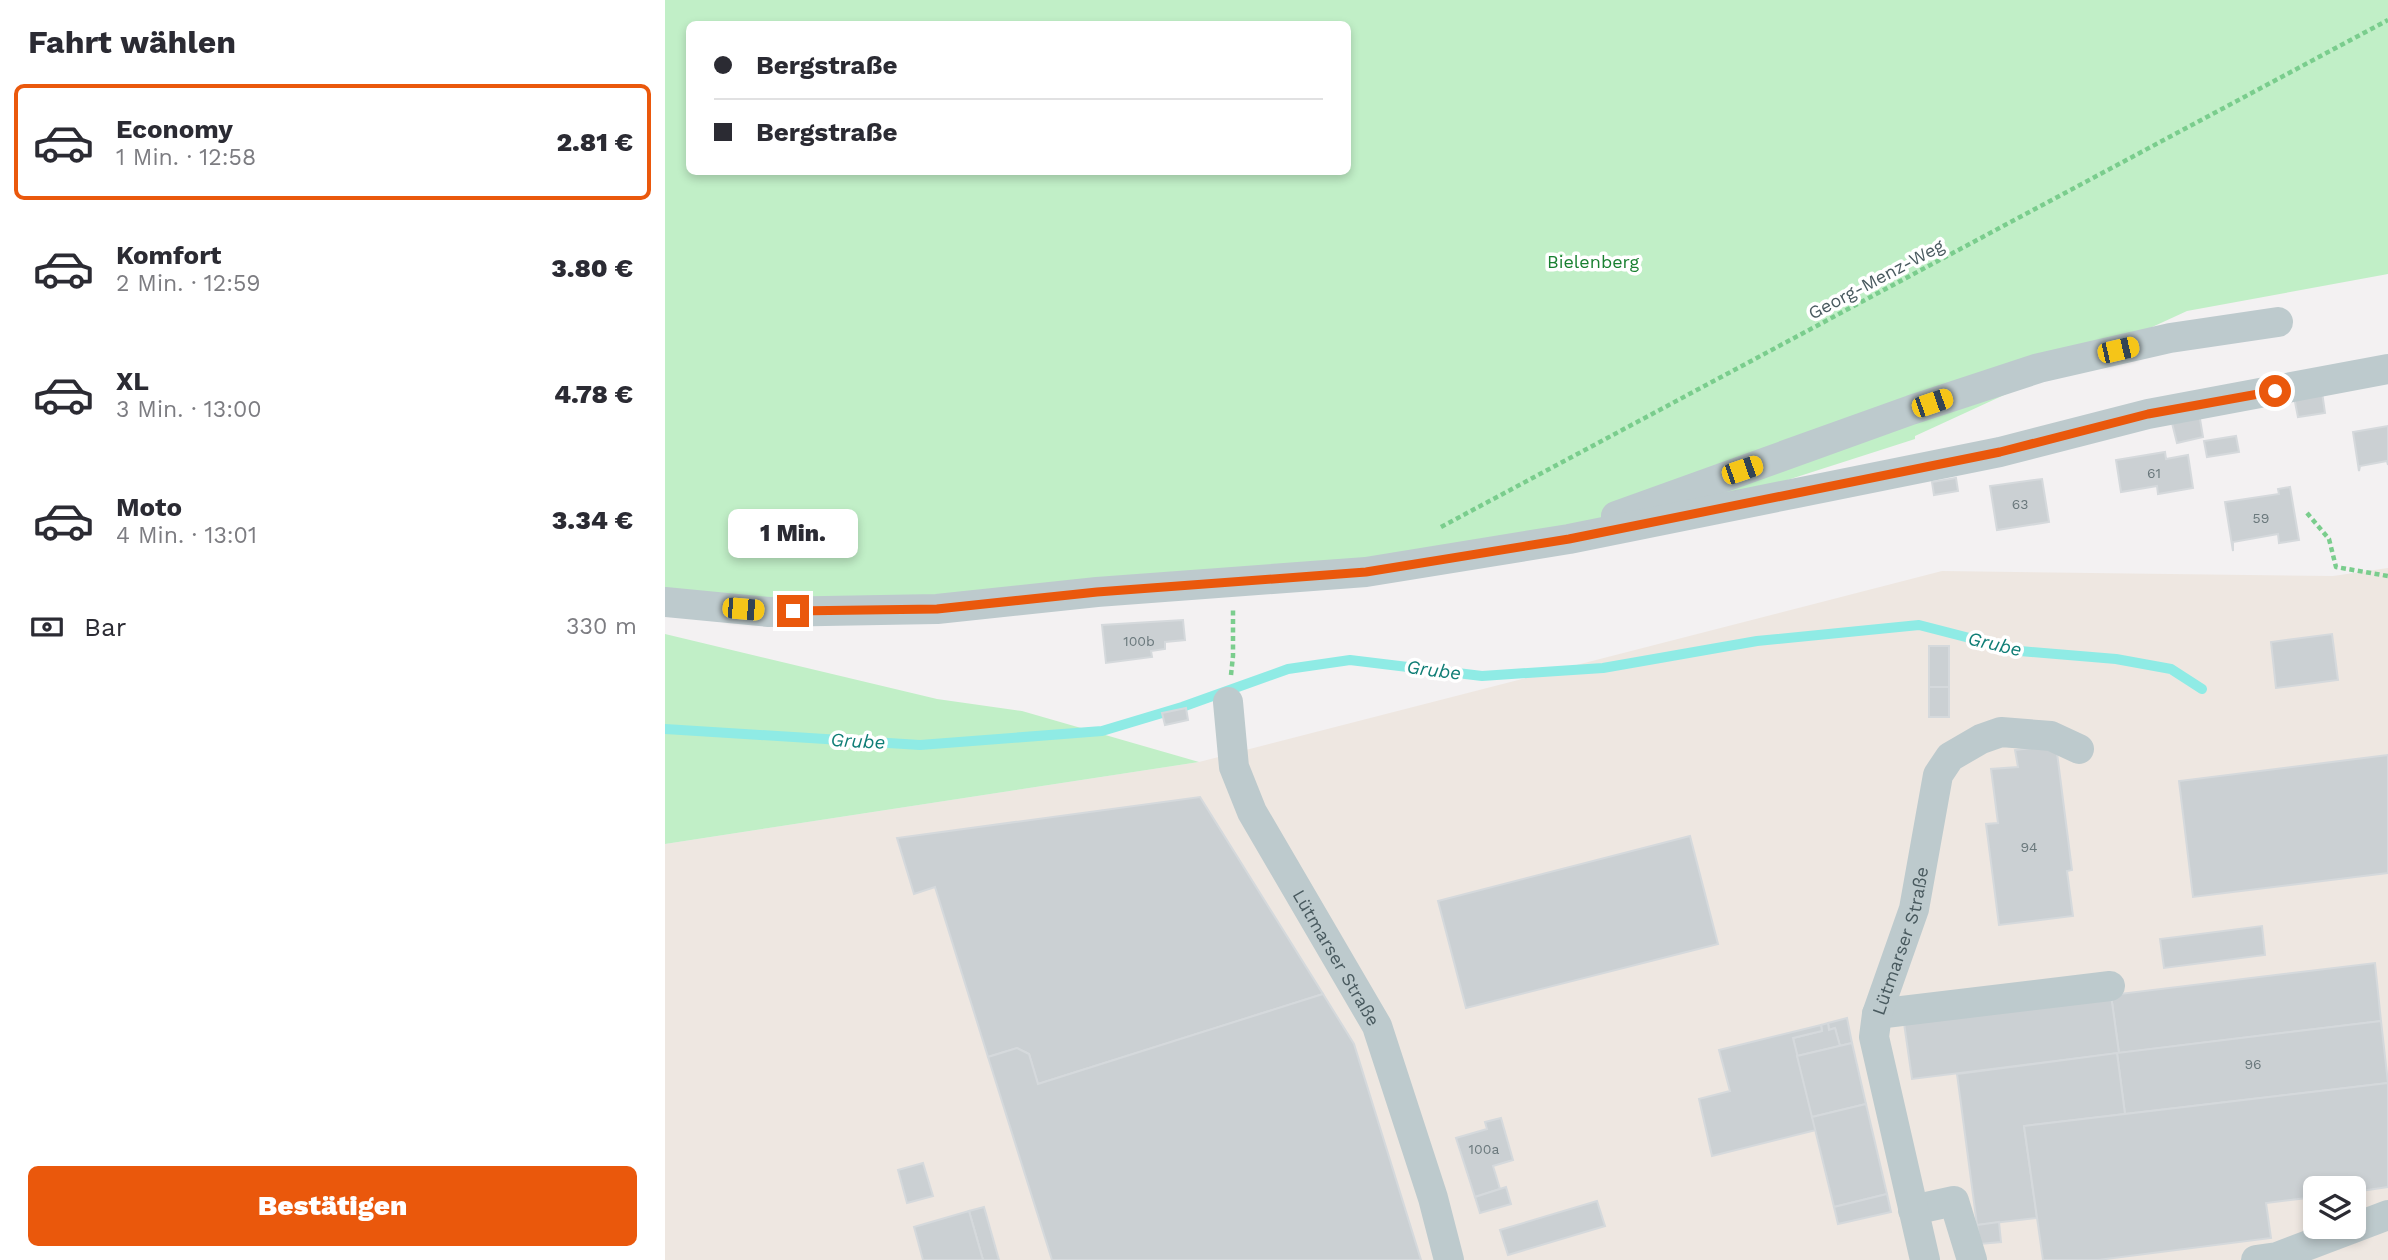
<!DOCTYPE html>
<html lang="de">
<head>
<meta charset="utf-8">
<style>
	:root { --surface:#fff; --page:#f7f7f7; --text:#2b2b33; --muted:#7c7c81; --line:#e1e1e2; --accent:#ea580c }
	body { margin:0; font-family:"Work Sans",sans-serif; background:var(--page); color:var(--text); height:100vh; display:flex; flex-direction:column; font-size:26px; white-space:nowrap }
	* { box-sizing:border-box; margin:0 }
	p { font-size:23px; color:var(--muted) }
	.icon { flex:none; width:38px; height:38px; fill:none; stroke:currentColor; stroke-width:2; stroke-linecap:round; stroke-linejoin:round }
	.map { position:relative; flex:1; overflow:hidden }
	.drawer { display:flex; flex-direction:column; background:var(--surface); width:665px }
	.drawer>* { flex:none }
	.hud { position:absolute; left:21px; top:21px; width:665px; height:154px; border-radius:10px; box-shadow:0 4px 10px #0003; display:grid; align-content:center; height:154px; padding:0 28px; background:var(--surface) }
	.buttons { position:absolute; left:1638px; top:1176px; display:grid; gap:14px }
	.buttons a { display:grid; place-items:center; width:63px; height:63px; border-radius:10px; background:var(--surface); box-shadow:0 4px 10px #0003; font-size:35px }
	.end { position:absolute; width:32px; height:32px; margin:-16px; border:9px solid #ea580c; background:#fff; box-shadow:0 0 0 4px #fff }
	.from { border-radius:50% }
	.bubble { position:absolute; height:49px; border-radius:10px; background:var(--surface); box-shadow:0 4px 10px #0003; font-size:23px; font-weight:800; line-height:49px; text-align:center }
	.car { position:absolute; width:21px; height:42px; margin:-21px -10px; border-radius:9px; box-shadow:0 0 5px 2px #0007; background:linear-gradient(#f5c518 24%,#345 0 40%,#f5c518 0 76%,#345 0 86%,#f5c518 0) }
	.hud b { display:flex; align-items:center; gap:24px; height:66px; font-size:26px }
	.hud b+b { border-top:2px solid var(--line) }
	.hud i { width:18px; height:18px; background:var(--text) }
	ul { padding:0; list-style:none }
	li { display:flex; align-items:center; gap:21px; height:116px; margin:0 14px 10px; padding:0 14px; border:4px solid transparent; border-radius:10px }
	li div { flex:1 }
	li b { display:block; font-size:26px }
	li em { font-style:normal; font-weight:800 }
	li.active { border-color:var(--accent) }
	li>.icon { width:63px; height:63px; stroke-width:1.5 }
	h2 { padding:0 28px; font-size:32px; line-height:84px }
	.pay { display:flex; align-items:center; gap:18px; height:77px; padding:0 28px; font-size:26px }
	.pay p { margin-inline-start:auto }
	.action { display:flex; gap:14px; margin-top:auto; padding:14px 28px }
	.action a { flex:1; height:80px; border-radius:10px; background:var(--accent); color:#fff; font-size:28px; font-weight:800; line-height:80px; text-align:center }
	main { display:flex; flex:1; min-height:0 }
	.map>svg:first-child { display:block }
	.commercial { fill:#eee7e1; fill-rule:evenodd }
	.green { fill:#c1efc7; fill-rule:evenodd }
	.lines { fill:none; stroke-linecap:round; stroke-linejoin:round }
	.stream { stroke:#8febe5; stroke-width:10 }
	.building { fill:#cbd0d3; stroke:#d5d9dc; stroke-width:2 }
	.path { stroke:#7acd8d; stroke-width:4.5; stroke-dasharray:5 3.5; stroke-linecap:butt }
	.minor { stroke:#bdcacd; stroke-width:30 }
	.route { stroke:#ea580c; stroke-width:9 }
	.labels { text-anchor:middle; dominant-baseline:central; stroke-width:7; stroke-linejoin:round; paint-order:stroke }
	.number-label { font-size:14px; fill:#6a787c }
	.park-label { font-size:18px; fill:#198031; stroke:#fff }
	.street-label { font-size:18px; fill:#495a5f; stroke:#fff }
	.water-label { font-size:19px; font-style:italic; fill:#107e76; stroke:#fff }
</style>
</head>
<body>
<main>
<section class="drawer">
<h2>Fahrt wählen</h2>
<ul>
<li class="active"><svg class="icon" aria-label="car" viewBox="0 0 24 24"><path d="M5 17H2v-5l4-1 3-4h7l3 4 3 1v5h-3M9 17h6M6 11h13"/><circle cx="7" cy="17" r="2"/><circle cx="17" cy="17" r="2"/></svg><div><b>Economy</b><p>1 Min. · 12:58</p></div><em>2.81 €</em></li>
<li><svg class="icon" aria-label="car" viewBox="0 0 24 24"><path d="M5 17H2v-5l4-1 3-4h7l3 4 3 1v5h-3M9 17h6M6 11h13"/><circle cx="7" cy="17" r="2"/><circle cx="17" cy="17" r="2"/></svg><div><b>Komfort</b><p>2 Min. · 12:59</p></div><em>3.80 €</em></li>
<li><svg class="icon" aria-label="car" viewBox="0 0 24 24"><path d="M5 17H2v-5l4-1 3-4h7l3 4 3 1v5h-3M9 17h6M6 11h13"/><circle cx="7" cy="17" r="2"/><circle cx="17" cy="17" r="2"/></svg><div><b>XL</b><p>3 Min. · 13:00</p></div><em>4.78 €</em></li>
<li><svg class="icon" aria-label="car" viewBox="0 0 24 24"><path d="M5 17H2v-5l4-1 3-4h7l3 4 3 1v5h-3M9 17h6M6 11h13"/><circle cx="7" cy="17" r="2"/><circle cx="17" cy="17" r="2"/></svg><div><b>Moto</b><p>4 Min. · 13:01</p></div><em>3.34 €</em></li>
</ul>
<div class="pay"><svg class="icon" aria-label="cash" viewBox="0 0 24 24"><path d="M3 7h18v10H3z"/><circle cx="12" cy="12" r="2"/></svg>Bar<p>330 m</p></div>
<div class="action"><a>Bestätigen</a></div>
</section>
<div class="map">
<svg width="1723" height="1260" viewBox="0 0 1723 1260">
	<rect width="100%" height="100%" fill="#f3f1f2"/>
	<path class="commercial" d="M1723 568V1260H0V844L534 762 1277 571 1668 576ZM1650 1188H1689V1227H1650Z"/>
	<g class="green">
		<path d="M0 0H1723V274L1522 311 1250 436V439L1019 513 770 551 253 608 0 599ZM24 24H682V172H24Z"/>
		<polygon points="0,634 272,699 357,711 534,762 0,844"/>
	</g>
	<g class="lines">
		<polyline class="stream" points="0,729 255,745 437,731 517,707 623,669 685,660 817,676 938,668 1092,641 1254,625 1355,651 1451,659 1506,669 1537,689"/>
	</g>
	<g class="building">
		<polygon points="1657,392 1660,413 1633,417 1629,397"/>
		<polygon points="1534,413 1538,437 1512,443 1506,419"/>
		<polygon points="1723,426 1723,465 1722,461 1695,466 1694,471 1688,432"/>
		<polygon points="1571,436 1574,452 1542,457 1539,441"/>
		<polygon points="1500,452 1501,459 1523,455 1528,488 1493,494 1492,486 1456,492 1451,460"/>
		<polygon points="1291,478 1293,491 1269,495 1267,482"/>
		<polygon points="1377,479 1384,522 1332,530 1325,486"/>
		<polygon points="1625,487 1634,540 1614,543 1613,534 1568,542 1568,551 1560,502 1614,494 1613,489"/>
		<polygon points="518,620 520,640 500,642 500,649 486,651 487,657 441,663 437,625"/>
		<polygon points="1667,634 1673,680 1611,688 1606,642"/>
		<rect x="1264" y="646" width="20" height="41"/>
		<rect x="1264" y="687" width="20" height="30"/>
		<polygon points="521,708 523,720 500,725 497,713"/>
		<polygon points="1391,745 1407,870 1402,871 1408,916 1334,925 1321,824 1333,823 1326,769 1353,767 1350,750"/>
		<polygon points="1723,755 1723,873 1528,897 1514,781"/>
		<polygon points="535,797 658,994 373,1084 364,1054 352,1048 323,1057 270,887 249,894 232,838"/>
		<polygon points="1025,836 1053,944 801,1008 773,901"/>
		<polygon points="1597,926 1600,955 1499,968 1495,939"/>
		<polygon points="1710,963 1716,1021 1454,1053 1446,995"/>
		<polygon points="658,994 689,1044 756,1260 387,1260 323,1057 352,1048 364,1054 373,1084"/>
		<polygon points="1446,995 1454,1053 1247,1079 1239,1023"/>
		<polygon points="1182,1018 1187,1043 1175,1046 1170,1028 1164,1030 1163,1023"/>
		<polygon points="1716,1021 1723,1083 1460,1114 1452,1053"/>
		<polygon points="1163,1023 1164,1030 1170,1028 1175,1046 1132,1056 1128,1038 1157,1031 1156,1025"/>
		<polygon points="1156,1025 1157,1031 1128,1038 1151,1130 1047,1156 1034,1099 1065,1091 1054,1050"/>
		<polygon points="1187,1043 1201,1104 1147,1117 1132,1056"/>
		<polygon points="1452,1053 1460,1114 1359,1126 1372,1218 1312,1225 1292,1074"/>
		<polygon points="1723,1083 1723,1187 1689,1192 1689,1188 1650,1188 1650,1197 1601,1203 1606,1238 1433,1260 1378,1260 1359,1126"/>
		<polygon points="1201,1104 1222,1194 1169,1207 1147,1117"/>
		<polygon points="836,1118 848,1160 828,1166 835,1189 810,1197 791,1138 822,1129 820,1122"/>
		<polygon points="258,1163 268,1196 242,1203 233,1170"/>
		<polygon points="841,1187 846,1204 815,1213 810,1197"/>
		<polygon points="1222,1194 1226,1212 1173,1224 1169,1207"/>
		<polygon points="932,1201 940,1226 843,1255 835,1230"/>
		<polygon points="319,1207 334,1260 318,1260 304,1211"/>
		<polygon points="304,1211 318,1260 258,1260 249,1227"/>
		<polygon points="1334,1222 1336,1242 1315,1244 1312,1225"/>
	</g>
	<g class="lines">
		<g class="path">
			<polyline points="1642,513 1664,539 1671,567 1723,576"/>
			<polyline points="776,527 1723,20"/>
			<polyline points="566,675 568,656 568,610"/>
		</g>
		<g class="minor">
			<polyline points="951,516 1246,410 1374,368 1505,338 1613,322"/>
			<polyline points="0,602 104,612 272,609 432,592 701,572 904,539 1335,452 1483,414 1723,369"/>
			<path id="s1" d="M563 702 569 767 587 812 712 1026 768 1198 784 1260"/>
			<polyline points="1212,1014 1445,986"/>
			<polyline points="1248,1210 1289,1201 1307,1260"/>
			<path id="s2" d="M1260 1260 1209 1037 1212 1014 1249 909 1273 775 1285 757 1316 739 1336 732 1386 736 1414 749"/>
			<polyline points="1591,1260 1612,1257 1723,1215"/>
		</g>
	</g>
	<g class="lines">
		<polyline class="route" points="128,611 272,609 432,592 701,572 904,539 1335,452 1483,414 1610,391"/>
	</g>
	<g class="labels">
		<g class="number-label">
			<text x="1489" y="473">61</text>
			<text x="1355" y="504">63</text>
			<text x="1596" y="518">59</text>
			<text x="474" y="641">100b</text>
			<text x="1364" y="847">94</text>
			<text x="1588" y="1064">96</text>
			<text x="819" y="1149">100a</text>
		</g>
		<g class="park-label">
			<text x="928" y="261">Bielenberg</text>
		</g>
		<g class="street-label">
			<text transform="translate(1211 279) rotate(-28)">Georg-Menz-Weg</text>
			<text stroke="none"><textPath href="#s2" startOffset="329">Lütmarser Straße</textPath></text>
			<text stroke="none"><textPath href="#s1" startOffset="282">Lütmarser Straße</textPath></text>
		</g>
		<g class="water-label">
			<text transform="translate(1330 644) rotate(13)">Grube</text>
			<text transform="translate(769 670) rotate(7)">Grube</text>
			<text transform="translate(193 741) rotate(3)">Grube</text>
		</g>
	</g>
</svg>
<div class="buttons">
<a><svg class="icon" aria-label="layers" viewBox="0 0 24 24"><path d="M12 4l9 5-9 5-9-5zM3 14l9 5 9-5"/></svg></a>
</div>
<i class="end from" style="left:1610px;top:391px"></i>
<i class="end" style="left:128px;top:611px"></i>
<div class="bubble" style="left:63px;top:509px;width:130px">1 Min.</div>
<i class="car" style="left:1453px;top:350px;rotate:77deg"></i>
<i class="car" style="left:1267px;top:403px;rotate:71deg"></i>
<i class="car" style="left:1077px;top:470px;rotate:71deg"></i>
<i class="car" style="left:78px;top:609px;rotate:95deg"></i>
<div class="hud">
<b><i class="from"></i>Bergstraße</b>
<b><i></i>Bergstraße</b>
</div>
</div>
</main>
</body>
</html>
